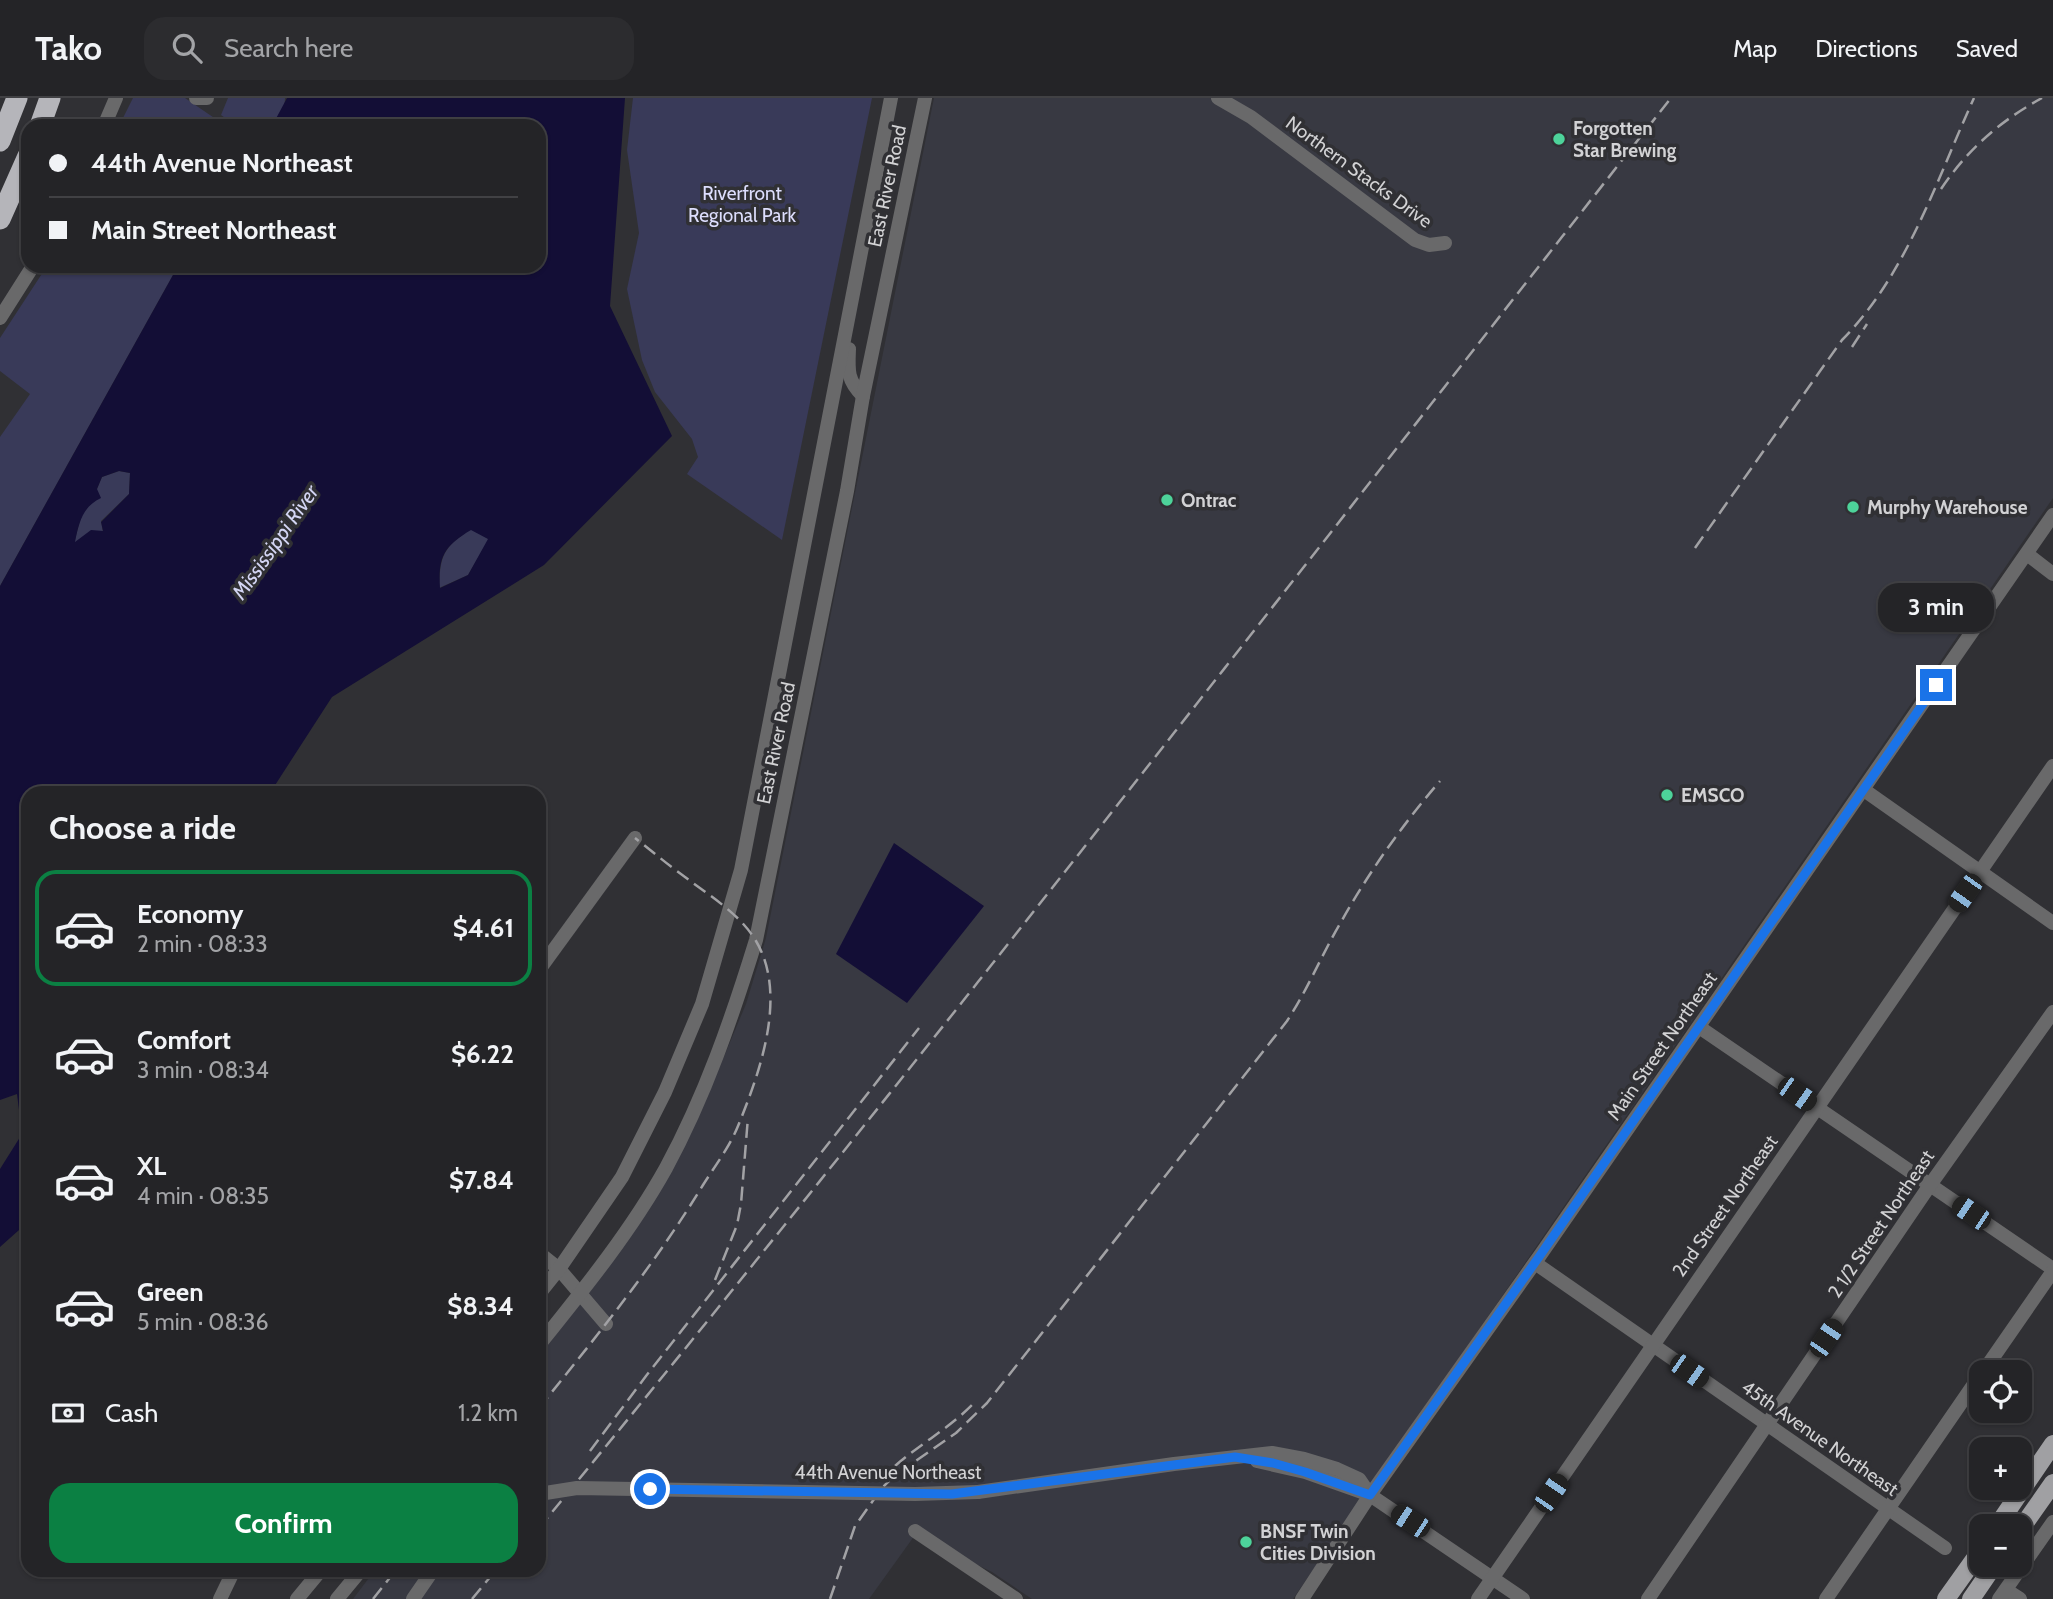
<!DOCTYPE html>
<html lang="en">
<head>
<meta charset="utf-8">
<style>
	:root { --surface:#242427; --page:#2c2c2f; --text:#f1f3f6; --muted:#a3a4a7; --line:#414144; --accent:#0b8043 }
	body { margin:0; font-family:Cabin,sans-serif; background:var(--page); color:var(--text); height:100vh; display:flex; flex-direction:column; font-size:26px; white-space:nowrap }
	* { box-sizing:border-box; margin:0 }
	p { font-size:23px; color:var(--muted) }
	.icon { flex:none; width:38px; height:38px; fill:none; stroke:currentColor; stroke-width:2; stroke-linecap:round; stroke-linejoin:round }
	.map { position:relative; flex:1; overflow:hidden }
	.drawer { position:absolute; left:21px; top:688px; width:525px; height:791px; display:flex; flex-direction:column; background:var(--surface); border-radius:21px; box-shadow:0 2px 5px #0004,0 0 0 2px var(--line) }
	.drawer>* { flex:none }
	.hud { position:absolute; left:21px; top:21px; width:525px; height:154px; border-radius:21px; box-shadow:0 2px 5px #0004,0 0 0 2px var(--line); display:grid; align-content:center; height:154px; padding:0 28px; background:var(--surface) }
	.buttons { position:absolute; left:1969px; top:1262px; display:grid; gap:14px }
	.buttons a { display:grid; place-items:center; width:63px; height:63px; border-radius:14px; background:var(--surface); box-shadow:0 2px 5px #0004,0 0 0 2px var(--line); font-size:35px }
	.end { position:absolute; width:32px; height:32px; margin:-16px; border:9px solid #1a73e8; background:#fff; box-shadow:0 0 0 4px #fff }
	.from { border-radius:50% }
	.bubble { position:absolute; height:49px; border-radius:21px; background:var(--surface); box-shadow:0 2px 5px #0004,0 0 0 2px var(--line); font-size:23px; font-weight:700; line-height:49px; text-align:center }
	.car { position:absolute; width:21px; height:42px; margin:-21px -10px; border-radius:9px; box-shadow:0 0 5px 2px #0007; background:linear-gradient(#222 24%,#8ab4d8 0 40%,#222 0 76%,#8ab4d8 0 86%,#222 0) }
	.hud b { display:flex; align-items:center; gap:24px; height:66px; font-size:26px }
	.hud b+b { border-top:2px solid var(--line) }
	.hud i { width:18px; height:18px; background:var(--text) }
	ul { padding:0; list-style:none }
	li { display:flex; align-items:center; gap:21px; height:116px; margin:0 14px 10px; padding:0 14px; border:4px solid transparent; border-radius:21px }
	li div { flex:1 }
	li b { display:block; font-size:26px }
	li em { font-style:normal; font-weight:700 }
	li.selected { border-color:var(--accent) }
	li>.icon { width:63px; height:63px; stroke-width:1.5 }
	h2 { padding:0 28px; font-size:32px; line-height:84px }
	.pay { display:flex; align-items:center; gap:18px; height:77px; padding:0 28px; font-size:26px }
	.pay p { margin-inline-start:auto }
	.primary-button { display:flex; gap:14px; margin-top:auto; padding:14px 28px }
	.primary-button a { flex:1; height:80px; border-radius:21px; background:var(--accent); color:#fff; font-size:28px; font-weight:700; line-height:80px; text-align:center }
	header { display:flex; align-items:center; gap:42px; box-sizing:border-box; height:98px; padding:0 35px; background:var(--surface); border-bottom:2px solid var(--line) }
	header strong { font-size:33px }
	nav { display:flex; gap:38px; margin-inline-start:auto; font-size:24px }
	.search { width:490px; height:63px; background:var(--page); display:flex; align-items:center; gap:18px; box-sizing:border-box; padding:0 24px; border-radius:21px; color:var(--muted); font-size:26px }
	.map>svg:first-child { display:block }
	.built { fill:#383942 }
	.green { fill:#393a59 }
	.water { fill:#130e36; fill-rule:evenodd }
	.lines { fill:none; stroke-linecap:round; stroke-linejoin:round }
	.minor { stroke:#69696a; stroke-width:14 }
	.major { stroke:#a0a0a3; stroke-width:18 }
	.highway { stroke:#b5b5ba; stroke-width:21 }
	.rail { stroke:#a2a2a5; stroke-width:2.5; stroke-dasharray:14 7; stroke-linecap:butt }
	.minor-bridge { stroke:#69696a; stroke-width:14 }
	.route { stroke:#1a73e8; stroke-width:9 }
	.poi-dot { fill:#4dd39a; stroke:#303034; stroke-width:2.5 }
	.labels { text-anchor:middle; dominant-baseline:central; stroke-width:7; stroke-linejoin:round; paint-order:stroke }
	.poi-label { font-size:19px; font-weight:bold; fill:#d2d2d4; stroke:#303034; text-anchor:start }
	.street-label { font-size:19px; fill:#d2d2d4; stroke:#303034 }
	.park-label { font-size:19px; fill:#dddefd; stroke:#303034 }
	.water-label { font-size:21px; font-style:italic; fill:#d3d5f3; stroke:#303034 }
</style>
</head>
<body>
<header>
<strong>Tako</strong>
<div class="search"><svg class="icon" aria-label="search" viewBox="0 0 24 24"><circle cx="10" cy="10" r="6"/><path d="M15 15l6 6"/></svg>Search here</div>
<nav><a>Map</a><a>Directions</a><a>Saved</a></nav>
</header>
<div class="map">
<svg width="2053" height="1501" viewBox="0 0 2053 1501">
	<rect width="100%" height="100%" fill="#303034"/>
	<polygon class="built" points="934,0 2053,0 2053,400 1293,1501 1032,1501 992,1474 915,1437 869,1501 353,1501 375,1472 539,1472 539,1258 574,1212 707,999 746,906 766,840"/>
	<g class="green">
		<polygon points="133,0 185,0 226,28 119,28"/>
		<polygon points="228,0 285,0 283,28 236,28 221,17"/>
		<polygon points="633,0 872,0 782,442 687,376 698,359 692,341 655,294 642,262 627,191 639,135 627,52"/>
		<polygon points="47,168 178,168 0,488 0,339 30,296 0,273 0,240"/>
		<polygon points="119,373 130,375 129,396 101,423 103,434 74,445 82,415 91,405 102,379"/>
		<path d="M471 431 489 441 468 477 439 490C440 458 443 449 471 431Z"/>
	</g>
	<g class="water">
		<path d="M287 0H625L610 208 672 338 544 467 332 599 270 695H28V1124L0 1149V1071L22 1036 17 996 0 1002V488L178 168H539V28H272ZM119 373 130 375 129 396 101 424 103 433 91 432 75 444C79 425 82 409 101 400L97 391 102 379ZM471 432 488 441 468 477 440 490C438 459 444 448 471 432Z"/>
		<polygon points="894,745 984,808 907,905 836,856"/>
	</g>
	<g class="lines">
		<g class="minor">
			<polyline points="196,0 207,0"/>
			<polyline points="1218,0 1251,19 1415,142 1429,147 1445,145"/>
			<polyline points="104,28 116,0"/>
			<polyline points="0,220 33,168"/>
			<path d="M849 251C848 273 847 282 863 298"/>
			<polyline points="2027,456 2053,476"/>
			<polyline points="1864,692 2053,825"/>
			<polyline points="539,872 635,740"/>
			<polyline points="1699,929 2053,1171"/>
			<polyline points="539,1155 559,1171 606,1226"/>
			<polyline points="1535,1165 1945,1450"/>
			<polyline points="539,1196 559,1171 622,1079 665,994 702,906 741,772 891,0"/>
			<path d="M539 1247C584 1191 631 1133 666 1070 705 998 732 920 756 842L847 393 863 298 925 0"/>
			<polyline points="1983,1274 2053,1173"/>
			<polyline points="1257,1363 1305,1374 1370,1397 1523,1501"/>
			<polyline points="978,1394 1174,1366 1272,1355 1304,1361 1337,1371 1359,1381 1370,1397"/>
			<polyline points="915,1433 1016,1501"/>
			<polyline points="2006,1492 2020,1501"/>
			<polyline points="220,1501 234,1472"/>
			<polyline points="297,1501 321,1472"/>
			<polyline points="337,1501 361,1472"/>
			<polyline points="413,1501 433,1472"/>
			<polyline points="1302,1501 1370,1397 1541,1156 2053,417"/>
			<polyline points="1478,1501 2053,668"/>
			<polyline points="1648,1501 1930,1087 2053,914"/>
			<polyline points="1826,1501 1981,1276"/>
			<polyline points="1999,1501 2053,1424"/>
		</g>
		<g class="major">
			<polyline points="1997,1428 2053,1346"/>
			<polyline points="2020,1432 2053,1385"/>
			<polyline points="1946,1501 1981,1452"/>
			<polyline points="1971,1501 1995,1466"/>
		</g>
		<g class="highway">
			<polyline points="40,28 50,0"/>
			<polyline points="0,43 17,0"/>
			<polyline points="0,121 28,58"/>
		</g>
		<g class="rail">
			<path d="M1941 91C1968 51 2000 23 2042 0"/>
			<polyline points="1852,249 1867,226"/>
			<path d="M1695 450 1842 242C1907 176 1936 83 1974 0"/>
			<polyline points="715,1182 737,1127 741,1106 748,1019"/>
			<path d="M539 1310C597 1238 655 1166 703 1087 715 1068 730 1048 738 1028 760 974 788 897 756 843 740 816 710 798 685 779 668 767 652 753 635 740"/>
			<polyline points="590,1353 646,1278 919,930"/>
			<path d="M895 1368C920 1346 951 1329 974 1305"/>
			<path d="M539 1430C925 960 1295 478 1671 0"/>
			<polyline points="373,1501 396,1472"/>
			<polyline points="472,1501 496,1472"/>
			<path d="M830 1501 855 1428 882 1390 894 1378 956 1335 987 1305 1287 923C1308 891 1322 856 1341 824 1369 774 1403 726 1440 683"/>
		</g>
		<polyline class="minor-bridge" points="539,1396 577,1390 915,1396 978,1394"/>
	</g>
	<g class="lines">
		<polyline class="route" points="650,1391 952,1396 1235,1359 1273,1365 1305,1374 1370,1397 1541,1156 1936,587"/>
	</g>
	<g class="poi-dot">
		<circle cx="1559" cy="41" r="7"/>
		<circle cx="1167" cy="402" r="7"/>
		<circle cx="1853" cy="409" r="7"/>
		<circle cx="1667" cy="697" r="7"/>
		<circle cx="1246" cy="1444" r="7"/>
	</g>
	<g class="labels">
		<g class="poi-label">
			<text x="1573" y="30">Forgotten<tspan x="1573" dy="22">Star Brewing</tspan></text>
			<text x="1181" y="402">Ontrac</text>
			<text x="1867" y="409">Murphy Warehouse</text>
			<text x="1681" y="697">EMSCO</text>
			<text x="1260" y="1433">BNSF Twin<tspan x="1260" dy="22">Cities Division</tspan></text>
		</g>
		<g class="street-label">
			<text transform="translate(1359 74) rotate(36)">Northern Stacks Drive</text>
			<text transform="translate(887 88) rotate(-78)">East River Road</text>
			<text transform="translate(776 645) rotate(-78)">East River Road</text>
			<text transform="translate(1662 948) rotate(-55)">Main Street Northeast</text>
			<text transform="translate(1725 1108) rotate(-55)">2nd Street Northeast</text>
			<text transform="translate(1881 1126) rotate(-56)">2 1/2 Street Northeast</text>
			<text transform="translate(1820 1340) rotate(35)">45th Avenue Northeast</text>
			<text x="888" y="1374">44th Avenue Northeast</text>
		</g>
		<g class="park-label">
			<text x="742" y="95">Riverfront<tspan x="742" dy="22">Regional Park</tspan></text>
		</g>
		<g class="water-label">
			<text transform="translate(275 444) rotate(-55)">Mississippi River</text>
		</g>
	</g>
</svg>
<div class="buttons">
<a><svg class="icon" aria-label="locate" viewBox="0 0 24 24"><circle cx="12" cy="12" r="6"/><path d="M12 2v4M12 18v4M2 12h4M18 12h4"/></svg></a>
<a>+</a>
<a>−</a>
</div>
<i class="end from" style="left:650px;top:1391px"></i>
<i class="end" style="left:1936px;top:587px"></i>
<div class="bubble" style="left:1878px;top:485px;width:116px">3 min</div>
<i class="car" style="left:1965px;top:795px;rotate:215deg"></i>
<i class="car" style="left:1797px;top:996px;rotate:125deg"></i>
<i class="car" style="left:1971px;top:1115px;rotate:304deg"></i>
<i class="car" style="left:1826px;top:1240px;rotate:34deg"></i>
<i class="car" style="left:1689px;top:1273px;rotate:125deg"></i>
<i class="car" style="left:1551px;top:1395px;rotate:34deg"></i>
<i class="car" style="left:1410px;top:1423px;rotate:303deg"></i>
<div class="hud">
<b><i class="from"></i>44th Avenue Northeast</b>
<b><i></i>Main Street Northeast</b>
</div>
<section class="drawer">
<h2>Choose a ride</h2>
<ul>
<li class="selected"><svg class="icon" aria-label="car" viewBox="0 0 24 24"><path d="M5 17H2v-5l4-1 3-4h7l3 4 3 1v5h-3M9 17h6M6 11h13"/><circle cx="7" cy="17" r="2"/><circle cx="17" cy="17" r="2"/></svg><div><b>Economy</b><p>2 min · 08:33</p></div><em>$4.61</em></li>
<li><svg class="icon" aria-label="car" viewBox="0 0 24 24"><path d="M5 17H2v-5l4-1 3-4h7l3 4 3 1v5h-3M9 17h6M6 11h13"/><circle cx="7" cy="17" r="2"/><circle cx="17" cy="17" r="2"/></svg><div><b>Comfort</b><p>3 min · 08:34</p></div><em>$6.22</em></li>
<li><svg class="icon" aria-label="car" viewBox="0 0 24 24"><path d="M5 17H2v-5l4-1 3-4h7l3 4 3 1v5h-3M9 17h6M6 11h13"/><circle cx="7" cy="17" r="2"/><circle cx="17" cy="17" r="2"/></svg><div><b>XL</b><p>4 min · 08:35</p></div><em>$7.84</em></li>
<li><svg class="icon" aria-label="car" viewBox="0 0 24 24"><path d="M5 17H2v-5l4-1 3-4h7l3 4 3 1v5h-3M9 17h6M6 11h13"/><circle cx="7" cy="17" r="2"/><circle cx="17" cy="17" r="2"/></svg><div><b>Green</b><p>5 min · 08:36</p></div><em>$8.34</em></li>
</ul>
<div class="pay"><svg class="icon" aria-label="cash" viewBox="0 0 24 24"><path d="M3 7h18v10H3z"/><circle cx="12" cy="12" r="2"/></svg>Cash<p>1.2 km</p></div>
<div class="primary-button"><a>Confirm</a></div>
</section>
</div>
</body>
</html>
